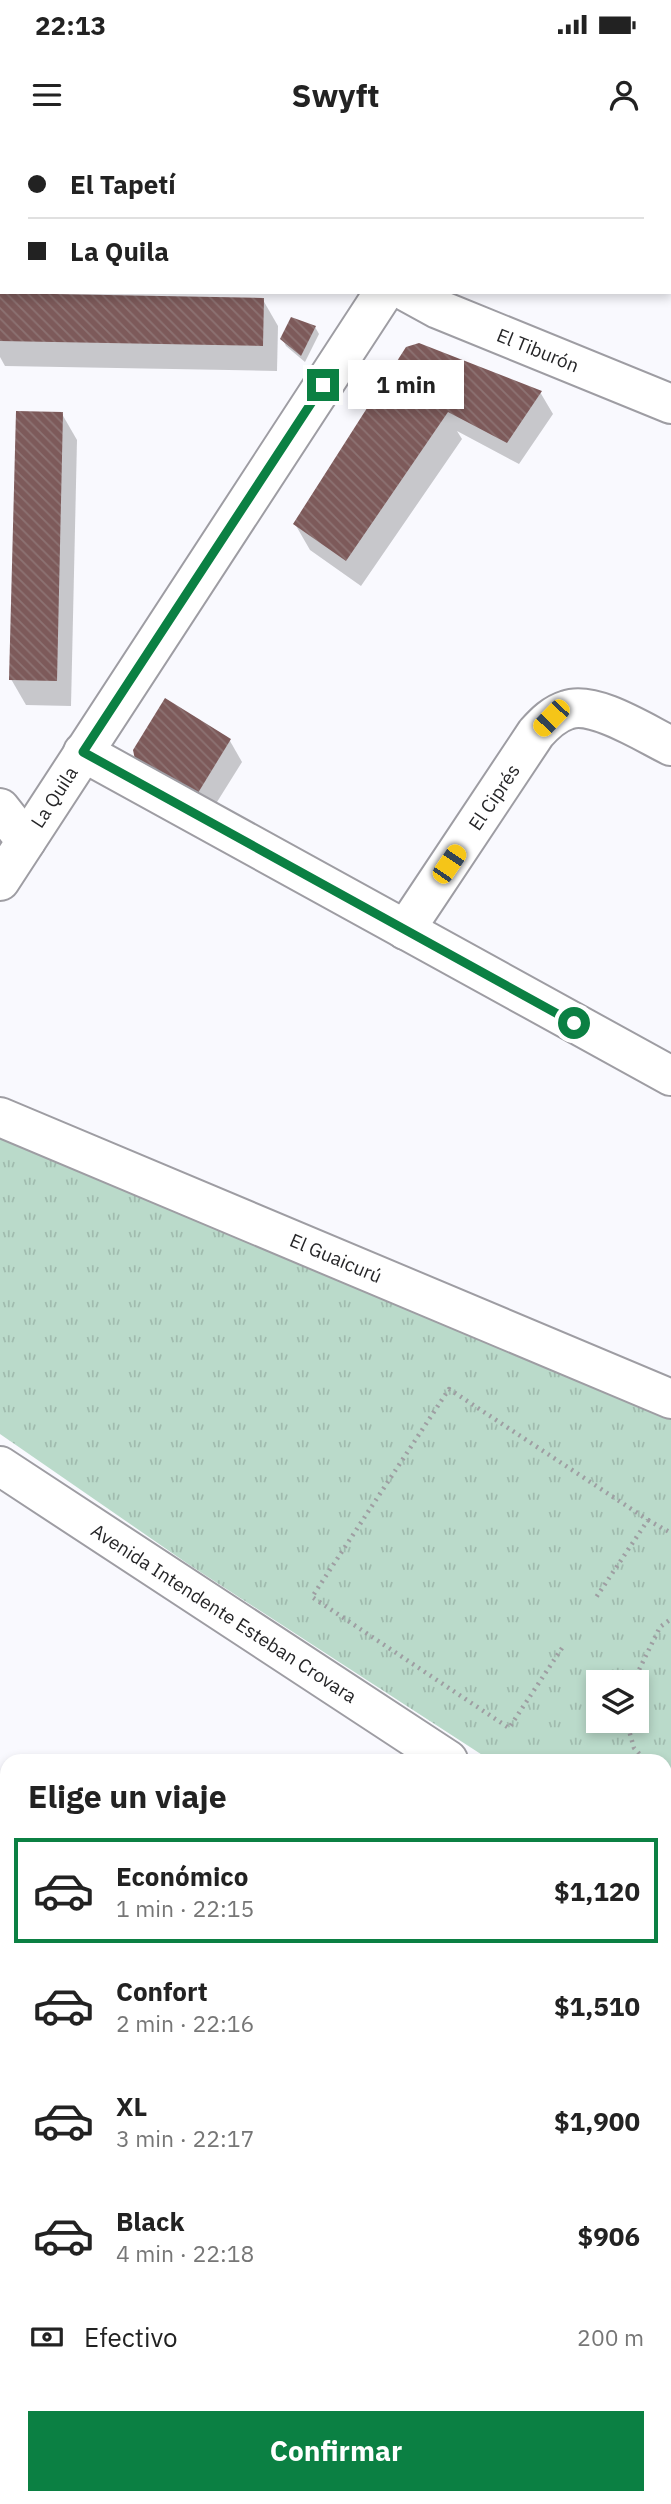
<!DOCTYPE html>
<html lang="es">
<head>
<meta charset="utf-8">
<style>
	:root { --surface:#fff; --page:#f2f2f2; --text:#222; --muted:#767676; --line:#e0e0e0; --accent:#0b8043 }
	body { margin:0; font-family:"IBM Plex Sans",sans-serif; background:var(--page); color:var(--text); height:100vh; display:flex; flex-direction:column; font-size:26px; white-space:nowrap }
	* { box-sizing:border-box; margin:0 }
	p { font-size:23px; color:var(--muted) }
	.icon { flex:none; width:38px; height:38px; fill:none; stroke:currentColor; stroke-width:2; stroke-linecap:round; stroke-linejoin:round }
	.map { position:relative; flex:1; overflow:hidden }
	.side { position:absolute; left:0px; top:1614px; width:672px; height:751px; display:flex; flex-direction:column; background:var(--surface); border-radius:21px 21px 0 0; box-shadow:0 4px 10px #0003 }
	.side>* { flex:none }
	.top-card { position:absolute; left:0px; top:0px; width:672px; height:154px; box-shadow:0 4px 10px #0003; display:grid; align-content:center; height:154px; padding:0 28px; background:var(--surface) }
	.fabs { position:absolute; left:586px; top:1530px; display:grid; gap:14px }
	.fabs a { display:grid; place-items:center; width:63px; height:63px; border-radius:0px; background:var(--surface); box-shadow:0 4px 10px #0003; font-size:35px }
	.end { position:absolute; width:32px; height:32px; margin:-16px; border:9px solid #0b8043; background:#fff; box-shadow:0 0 0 4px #fff }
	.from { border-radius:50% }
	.bubble { position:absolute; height:49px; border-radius:0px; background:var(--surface); box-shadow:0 4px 10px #0003; font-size:23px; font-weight:700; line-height:49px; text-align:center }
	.car { position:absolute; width:21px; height:42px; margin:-21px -10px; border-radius:9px; box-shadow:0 0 5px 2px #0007; background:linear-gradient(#f5c518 24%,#345 0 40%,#f5c518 0 76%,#345 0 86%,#f5c518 0) }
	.top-card b { display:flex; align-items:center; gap:24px; height:66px; font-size:26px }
	.top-card b+b { border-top:2px solid var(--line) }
	.top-card i { width:18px; height:18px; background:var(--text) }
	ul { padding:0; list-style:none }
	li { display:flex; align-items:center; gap:21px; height:105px; margin:0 14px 10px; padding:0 14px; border:4px solid transparent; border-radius:0px }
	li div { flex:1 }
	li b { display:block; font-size:26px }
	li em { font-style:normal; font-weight:700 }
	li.on { border-color:var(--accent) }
	li>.icon { width:63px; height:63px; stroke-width:1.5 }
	h2 { padding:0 28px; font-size:32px; line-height:84px }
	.pay { display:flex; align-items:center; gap:18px; height:77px; padding:0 28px; font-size:26px }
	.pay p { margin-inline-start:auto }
	.cta { display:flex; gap:14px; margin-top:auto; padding:14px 28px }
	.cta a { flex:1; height:80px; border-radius:0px; background:var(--accent); color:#fff; font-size:28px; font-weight:700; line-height:80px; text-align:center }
	.status { display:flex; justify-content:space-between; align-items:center; height:49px; padding:0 35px; background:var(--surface); direction:ltr }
	.status svg { height:19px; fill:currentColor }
	header { display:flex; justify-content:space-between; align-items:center; height:91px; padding:0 28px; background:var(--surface); font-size:32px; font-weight:700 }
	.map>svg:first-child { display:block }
	.park { fill:url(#park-tufts); fill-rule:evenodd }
	.shadow { fill:#0003 }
	.building { fill:url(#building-back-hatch) }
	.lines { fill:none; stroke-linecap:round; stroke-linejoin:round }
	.minor-casing { stroke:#9e9da3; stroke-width:42 }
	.major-casing { stroke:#9e9da3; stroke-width:42 }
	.path { stroke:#9e9ea2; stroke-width:4.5; stroke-dasharray:2 5; stroke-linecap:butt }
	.minor { stroke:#fff; stroke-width:38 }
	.major { stroke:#fff; stroke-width:38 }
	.route { stroke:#0b8043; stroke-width:9 }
	.labels { text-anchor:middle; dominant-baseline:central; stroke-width:7; stroke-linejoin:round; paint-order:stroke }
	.street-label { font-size:19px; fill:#262628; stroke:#fff }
</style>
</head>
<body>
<div class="status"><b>22:13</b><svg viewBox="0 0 49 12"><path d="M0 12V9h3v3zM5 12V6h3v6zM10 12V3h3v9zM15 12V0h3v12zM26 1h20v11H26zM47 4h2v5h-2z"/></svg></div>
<header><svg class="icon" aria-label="menu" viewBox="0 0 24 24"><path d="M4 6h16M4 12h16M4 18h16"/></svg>Swyft<svg class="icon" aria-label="person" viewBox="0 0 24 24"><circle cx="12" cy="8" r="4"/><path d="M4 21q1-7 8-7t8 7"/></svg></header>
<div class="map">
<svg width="671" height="2364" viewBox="0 0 671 2364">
	<defs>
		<pattern id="park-tufts" width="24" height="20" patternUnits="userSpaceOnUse" patternTransform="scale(1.75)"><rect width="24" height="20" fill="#badaca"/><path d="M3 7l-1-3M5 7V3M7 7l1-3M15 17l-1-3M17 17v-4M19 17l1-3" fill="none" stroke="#a0bbae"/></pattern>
		<pattern id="building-back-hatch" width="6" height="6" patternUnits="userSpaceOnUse" patternTransform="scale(1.75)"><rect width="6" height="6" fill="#7d5a5a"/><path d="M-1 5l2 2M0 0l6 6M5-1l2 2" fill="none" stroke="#8d7373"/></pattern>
	</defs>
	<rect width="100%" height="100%" fill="#f9f9fe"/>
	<path class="park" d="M0 992 671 1279V1738L665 1734V1620H490L188 1424 0 1294ZM598 1542H637V1580H598Z"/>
	<g class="shadow">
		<polygon points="0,155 263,160 278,186 277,231 5,226 0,217"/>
		<polygon points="315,187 319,194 305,222 286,206 282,198"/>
		<polygon points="388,240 540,252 553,274 519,324 457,291 462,299 361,446 310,410 295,384"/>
		<polygon points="62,274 77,300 71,566 26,565 11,539"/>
		<polygon points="230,601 242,622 202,686 135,610"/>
	</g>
	<g class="building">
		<polygon points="0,153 264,158 263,206 0,201"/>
		<polygon points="291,177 316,186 301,216 280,199"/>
		<polygon points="419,203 542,251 507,303 448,272 346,421 293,384 406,207"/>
		<polygon points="16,271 63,272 57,541 9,540"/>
		<polygon points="165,558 231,599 190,666 138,634 133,610"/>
	</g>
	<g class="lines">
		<defs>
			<g id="minor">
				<polyline points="181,0 181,2"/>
				<polyline points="0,17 2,17"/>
				<polyline points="407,152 438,169 671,264"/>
				<polyline points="83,612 671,936"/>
				<polyline points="0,668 26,701"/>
				<path d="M405 790 536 593C545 583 554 574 567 570 594 560 646 594 671 606"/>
				<polyline points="0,977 671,1259"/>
				<polyline points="665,1966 671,1956"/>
				<polyline points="665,2079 671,2069"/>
				<polyline points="542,2357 548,2364"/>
			</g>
			<g id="major">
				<polyline points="464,2 465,0"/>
				<polyline points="515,2 516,0"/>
				<polyline points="0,741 384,152"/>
				<polyline points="0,1326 448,1620"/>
				<polyline points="665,1763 671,1767"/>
			</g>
		</defs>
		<use href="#minor" class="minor-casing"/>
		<use href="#major" class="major-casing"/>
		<g class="path">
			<polyline points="648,1380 671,1393"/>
			<polyline points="562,1508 509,1588 312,1457 449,1249 648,1380 595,1459"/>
			<polyline points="633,1542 660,1487 671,1479"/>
			<polyline points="626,1580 634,1608 645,1620"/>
			<polyline points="665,1633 671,1636"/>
		</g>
		<use href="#minor" class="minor"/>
		<use href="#major" class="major"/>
	</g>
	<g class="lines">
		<polyline class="route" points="323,245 83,612 574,883"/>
	</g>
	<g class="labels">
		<g class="street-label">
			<text transform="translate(538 210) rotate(22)">El Tiburón</text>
			<text transform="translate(54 657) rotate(-57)">La Quila</text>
			<text transform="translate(494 657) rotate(-56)">El Ciprés</text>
			<text transform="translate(336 1118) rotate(23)">El Guaicurú</text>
			<text transform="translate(224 1473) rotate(33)">Avenida Intendente Esteban Crovara</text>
		</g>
	</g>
</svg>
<div class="fabs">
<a><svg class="icon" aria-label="layers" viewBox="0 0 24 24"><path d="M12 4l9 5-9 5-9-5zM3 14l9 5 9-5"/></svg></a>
</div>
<i class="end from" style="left:574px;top:883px"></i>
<i class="end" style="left:323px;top:245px"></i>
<div class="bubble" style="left:348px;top:220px;width:116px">1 min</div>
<i class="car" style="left:551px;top:578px;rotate:224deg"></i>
<i class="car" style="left:449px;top:724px;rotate:34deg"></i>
<div class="top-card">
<b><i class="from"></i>El Tapetí</b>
<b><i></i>La Quila</b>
</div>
<section class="side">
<h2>Elige un viaje</h2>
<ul>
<li class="on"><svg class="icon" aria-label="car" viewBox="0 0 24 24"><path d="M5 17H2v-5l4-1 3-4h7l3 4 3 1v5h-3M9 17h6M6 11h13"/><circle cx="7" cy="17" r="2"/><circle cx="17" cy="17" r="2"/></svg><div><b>Económico</b><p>1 min · 22:15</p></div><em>$1,120</em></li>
<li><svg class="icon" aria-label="car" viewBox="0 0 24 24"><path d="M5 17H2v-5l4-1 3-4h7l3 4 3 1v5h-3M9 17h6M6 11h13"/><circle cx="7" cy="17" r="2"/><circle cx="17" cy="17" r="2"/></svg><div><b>Confort</b><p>2 min · 22:16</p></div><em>$1,510</em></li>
<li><svg class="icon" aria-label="car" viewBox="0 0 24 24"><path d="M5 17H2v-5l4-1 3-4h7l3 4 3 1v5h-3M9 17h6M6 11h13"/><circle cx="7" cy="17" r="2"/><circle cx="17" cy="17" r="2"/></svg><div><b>XL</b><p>3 min · 22:17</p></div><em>$1,900</em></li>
<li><svg class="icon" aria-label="car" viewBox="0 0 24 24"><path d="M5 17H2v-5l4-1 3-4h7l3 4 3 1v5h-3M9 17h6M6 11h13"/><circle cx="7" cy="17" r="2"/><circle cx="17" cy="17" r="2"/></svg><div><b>Black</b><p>4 min · 22:18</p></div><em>$906</em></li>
</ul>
<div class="pay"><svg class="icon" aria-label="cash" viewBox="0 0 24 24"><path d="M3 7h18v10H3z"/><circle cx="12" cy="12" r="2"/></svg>Efectivo<p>200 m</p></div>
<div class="cta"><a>Confirmar</a></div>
</section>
</div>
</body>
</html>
